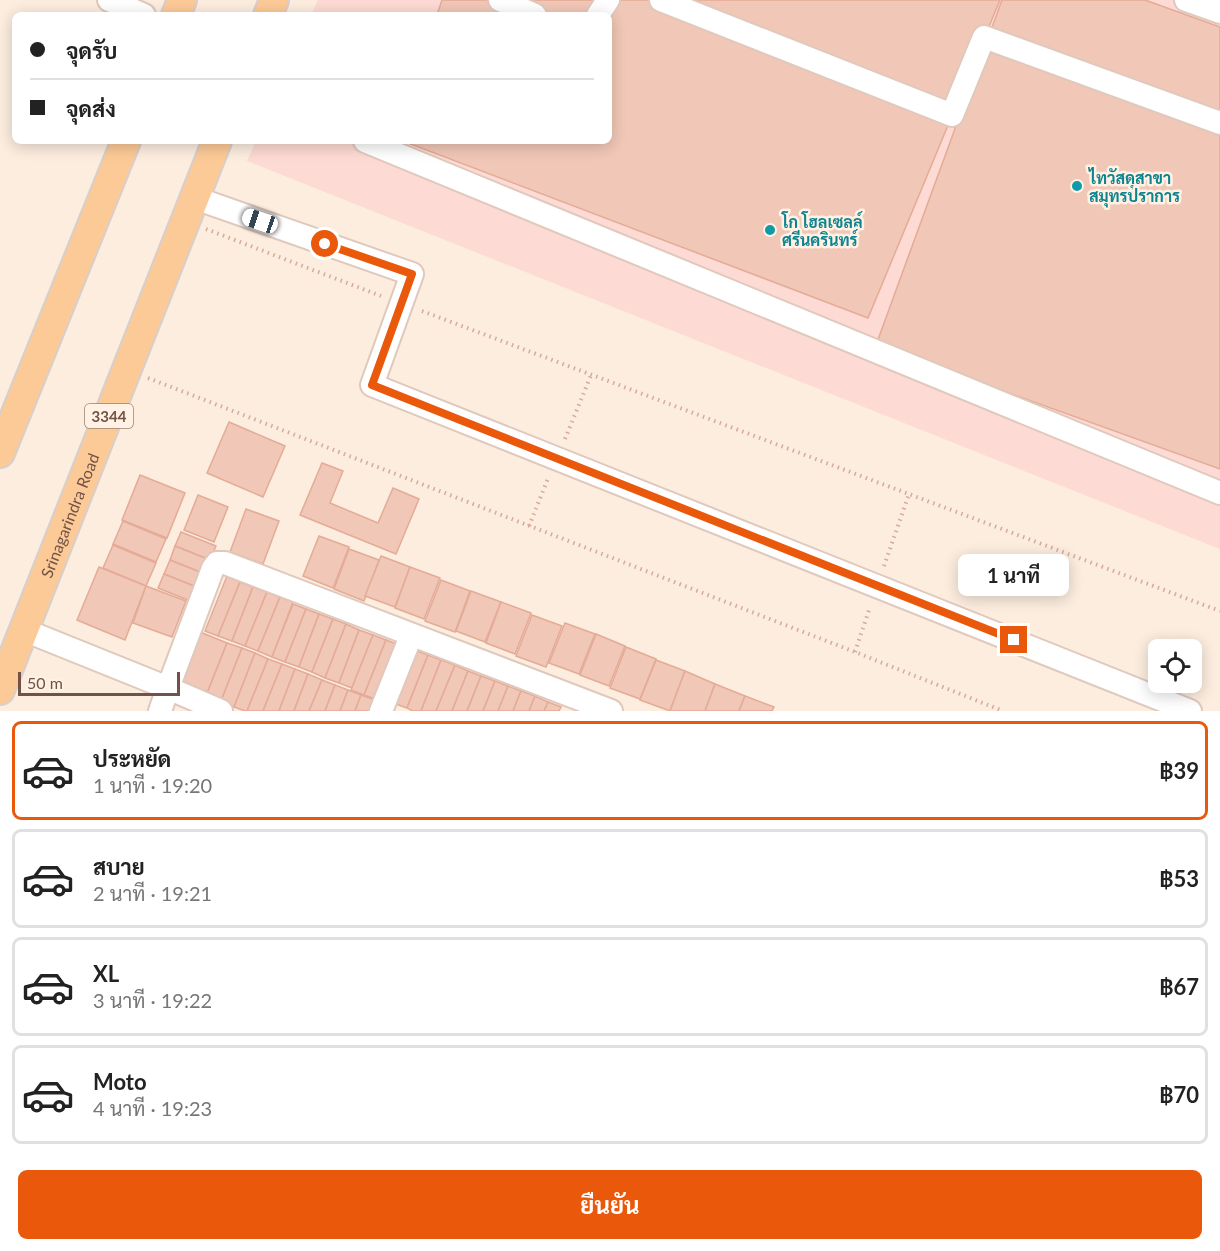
<!DOCTYPE html>
<html lang="th">
<head>
<meta charset="utf-8">
<style>
	:root { --surface:#fff; --page:#f6f6f6; --text:#222; --muted:#767676; --line:#e0e0e0; --accent:#ea580c }
	body { margin:0; font-family:Lato,Sarabun,sans-serif; background:var(--page); color:var(--text); height:100vh; display:flex; flex-direction:column; font-size:22px; white-space:nowrap }
	* { box-sizing:border-box; margin:0 }
	p { font-size:20px; color:var(--muted) }
	.icon { flex:none; width:33px; height:33px; fill:none; stroke:currentColor; stroke-width:2; stroke-linecap:round; stroke-linejoin:round }
	.map { position:relative; height:711px; overflow:hidden }
	.sheet { display:flex; flex-direction:column; background:var(--surface); flex:1 }
	.sheet>* { flex:none }
	.guide { position:absolute; left:12px; top:12px; width:600px; height:132px; border-radius:9px; box-shadow:0 3px 15px #0003; display:grid; align-content:center; height:132px; padding:0 18px; background:var(--surface) }
	.buttons { position:absolute; left:1148px; top:639px; display:grid; gap:12px }
	.buttons a { display:grid; place-items:center; width:54px; height:54px; border-radius:9px; background:var(--surface); box-shadow:0 3px 15px #0003; font-size:30px }
	.scale { position:absolute; left:18px; bottom:15px; width:162px; box-sizing:border-box; padding-left:6px; border:3px solid #725147; border-top:0; font-size:16px; line-height:21px; white-space:nowrap; color:#725147; -webkit-text-stroke:4px #fff2e5; paint-order:stroke }
	.end { position:absolute; width:27px; height:27px; margin:-14px; border:8px solid #ea580c; background:#fff; box-shadow:0 0 0 3px #fff }
	.from { border-radius:50% }
	.bubble { position:absolute; height:42px; border-radius:9px; background:var(--surface); box-shadow:0 3px 15px #0003; font-size:20px; font-weight:700; line-height:42px; text-align:center }
	.car { position:absolute; width:18px; height:36px; margin:-18px -9px; border-radius:8px; box-shadow:0 0 4px 2px #0007; background:linear-gradient(#fff 24%,#345 0 40%,#fff 0 76%,#345 0 86%,#fff 0) }
	.guide b { display:flex; align-items:center; gap:21px; height:57px; font-size:22px }
	.guide b+b { border-top:2px solid var(--line) }
	.guide i { width:15px; height:15px; background:var(--text) }
	ul { padding:10px 0 0; list-style:none }
	li { display:flex; align-items:center; gap:18px; height:99px; margin:0 12px 9px; padding:0 6px; border:3px solid var(--line); border-radius:9px }
	li div { flex:1 }
	li b { display:block; font-size:22px }
	li em { font-style:normal; font-weight:700 }
	li.current { border-color:var(--accent) }
	li>.icon { width:54px; height:54px; stroke-width:1.5 }
	.cta { display:flex; gap:12px; margin-top:auto; padding:12px 18px }
	.cta a { flex:1; height:69px; border-radius:9px; background:var(--accent); color:#fff; font-size:24px; font-weight:700; line-height:69px; text-align:center }
	.map>svg:first-child { display:block }
	.commercial { fill:#fddad3 }
	.building { fill:#f1c7b7; stroke:#e4ab97; stroke-width:1.5 }
	.lines { fill:none; stroke-linecap:round; stroke-linejoin:round }
	.minor-casing { stroke:#e0c9bc; stroke-width:26 }
	.major-casing { stroke:#d8cecb; stroke-width:32 }
	.path { stroke:#d6ab9b; stroke-width:4; stroke-dasharray:1.5 4.5; stroke-linecap:butt }
	.minor { stroke:#fff; stroke-width:22 }
	.major { stroke:#fcca97; stroke-width:28 }
	.route { stroke:#ea580c; stroke-width:8 }
	.culture-dot { fill:#0f9aa8; stroke:#fff2e5; stroke-width:2 }
	.labels { text-anchor:middle; dominant-baseline:central; stroke-width:5; stroke-linejoin:round; paint-order:stroke }
	.shield { fill:#fff2e5; stroke:#9c8176; stroke-width:1.5 }
	.shield-label { font-size:15px; font-weight:bold; fill:#725147 }
	.culture-label { font-size:16px; font-weight:bold; fill:#0d838f; stroke:#fff2e5; text-anchor:start }
	.street-label { font-size:16px; fill:#725147; stroke:#fff2e5 }
</style>
</head>
<body>
<div class="map">
<svg width="1220" height="711" viewBox="0 0 1220 711">
	<rect width="100%" height="100%" fill="#fceddf"/>
	<polygon class="commercial" points="318,0 1220,0 1220,549 247,161 256,141 609,141 609,15 311,15"/>
	<g class="building">
		<polygon points="442,0 1000,0 868,318 403,141 609,141 609,15 437,15"/>
		<polygon points="1002,0 1145,0 1220,27 1220,469 876,345"/>
		<polygon points="229,422 285,446 263,497 207,473"/>
		<polygon points="322,463 343,471 330,503 378,523 393,488 419,499 396,554 300,515"/>
		<polygon points="140,475 185,493 167,538 122,520"/>
		<polygon points="198,495 228,507 214,542 184,530"/>
		<polygon points="246,509 279,521 263,564 230,552"/>
		<polygon points="123,521 166,539 156,562 113,544"/>
		<polygon points="181,532 216,546 210,560 175,546"/>
		<polygon points="319,536 349,547 333,588 303,576"/>
		<polygon points="113,545 156,563 146,586 103,568"/>
		<polygon points="175,546 210,560 205,574 170,560"/>
		<polygon points="349,549 379,560 364,601 334,589"/>
		<polygon points="381,556 410,567 395,607 365,596"/>
		<polygon points="170,560 205,574 199,588 164,574"/>
		<polygon points="99,567 146,586 125,640 77,620"/>
		<polygon points="410,567 440,578 424,619 395,608"/>
		<polygon points="164,574 199,588 193,602 158,588"/>
		<polygon points="227,576 240,582 218,636 205,631"/>
		<polygon points="441,580 470,591 455,632 425,621"/>
		<polygon points="240,582 253,587 232,641 218,636"/>
		<polygon points="146,586 186,601 172,637 133,623"/>
		<polygon points="253,587 267,592 245,646 232,641"/>
		<polygon points="471,591 501,602 485,642 456,631"/>
		<polygon points="267,592 280,597 258,651 245,646"/>
		<polygon points="280,597 293,602 272,657 258,651"/>
		<polygon points="501,602 531,613 515,654 486,643"/>
		<polygon points="293,604 306,609 285,662 272,657"/>
		<polygon points="306,609 319,614 299,667 285,662"/>
		<polygon points="319,614 333,619 312,672 299,667"/>
		<polygon points="532,615 562,626 546,667 516,656"/>
		<polygon points="333,619 346,624 325,678 312,672"/>
		<polygon points="565,623 595,634 579,674 549,663"/>
		<polygon points="346,624 359,630 339,683 325,678"/>
		<polygon points="359,630 373,635 352,688 339,683"/>
		<polygon points="200,632 227,643 206,696 179,685"/>
		<polygon points="596,634 625,646 609,686 580,675"/>
		<polygon points="373,635 386,640 364,695 351,690"/>
		<polygon points="386,640 399,645 378,700 364,695"/>
		<polygon points="227,643 242,648 221,701 206,696"/>
		<polygon points="626,647 656,659 640,699 610,688"/>
		<polygon points="242,648 255,653 234,707 221,701"/>
		<polygon points="414,650 428,655 407,708 393,703"/>
		<polygon points="255,653 268,659 247,711 245,711 234,707"/>
		<polygon points="428,655 441,660 421,711 413,711 407,708"/>
		<polygon points="268,659 282,664 263,711 247,711"/>
		<polygon points="441,660 455,665 436,711 421,711"/>
		<polygon points="656,660 685,671 670,711 640,700"/>
		<polygon points="282,664 295,669 279,711 263,711"/>
		<polygon points="455,665 468,671 452,711 436,711"/>
		<polygon points="295,669 308,674 294,711 279,711"/>
		<polygon points="468,671 481,676 467,711 452,711"/>
		<polygon points="685,671 715,684 705,711 670,711"/>
		<polygon points="308,674 322,680 309,711 294,711"/>
		<polygon points="481,676 495,681 483,711 467,711"/>
		<polygon points="322,680 335,685 325,711 309,711"/>
		<polygon points="495,681 508,686 498,711 483,711"/>
		<polygon points="715,684 745,696 739,711 705,711"/>
		<polygon points="335,685 348,690 340,711 325,711"/>
		<polygon points="508,686 521,691 513,711 498,711"/>
		<polygon points="348,690 361,695 355,711 340,711"/>
		<polygon points="521,691 535,696 529,711 513,711"/>
		<polygon points="361,695 375,700 370,711 355,711"/>
		<polygon points="535,696 548,702 544,711 529,711"/>
		<polygon points="745,696 774,707 772,711 739,711"/>
		<polygon points="548,702 561,707 559,711 544,711"/>
	</g>
	<g class="lines">
		<defs>
			<g id="minor">
				<polyline points="109,0 144,15"/>
				<polyline points="500,0 535,15"/>
				<polyline points="661,0 952,115 984,37 1220,123"/>
				<polyline points="1186,0 1220,12"/>
				<polyline points="598,15 608,0"/>
				<polyline points="365,141 1220,493"/>
				<polyline points="195,198 412,274 372,385 1190,711"/>
				<polyline points="24,630 168,688 160,711"/>
				<polyline points="221,711 168,688 213,568 217,563 225,563 611,711"/>
				<polyline points="381,711 411,636"/>
			</g>
			<g id="major">
				<polyline points="176,15 182,0"/>
				<polyline points="268,15 274,0"/>
				<polyline points="0,453 126,141"/>
				<path id="s1" d="M0 690 217 141"/>
			</g>
		</defs>
		<use href="#minor" class="minor-casing"/>
		<use href="#major" class="major-casing"/>
		<g class="path">
			<polyline points="206,229 381,296"/>
			<polyline points="422,311 1220,611"/>
			<polyline points="148,378 855,652 1003,711"/>
			<polyline points="565,439 591,375"/>
			<polyline points="529,526 549,476"/>
			<polyline points="884,566 909,494"/>
			<polyline points="855,652 870,607"/>
		</g>
		<use href="#minor" class="minor"/>
		<use href="#major" class="major"/>
	</g>
	<g class="lines">
		<polyline class="route" points="325,244 412,274 372,385 1014,640"/>
	</g>
	<g class="culture-dot">
		<circle cx="1077" cy="186" r="6"/>
		<circle cx="770" cy="230" r="6"/>
	</g>
	<g class="labels">
		<rect class="shield" x="85" y="404" width="48" height="24" rx="4.5"/>
		<g class="shield-label">
			<text x="109" y="416">3344</text>
		</g>
		<g class="culture-label">
			<text x="1089" y="177">ไทวัสดุสาขา<tspan x="1089" dy="18">สมุทรปราการ</tspan></text>
			<text x="782" y="221">โก โฮลเซลล์<tspan x="782" dy="18">ศรีนครินทร์</tspan></text>
		</g>
		<g class="street-label">
			<text stroke="none"><textPath href="#s1" startOffset="188">Srinagarindra Road</textPath></text>
		</g>
	</g>
</svg>
<div class="buttons">
<a><svg class="icon" aria-label="locate" viewBox="0 0 24 24"><circle cx="12" cy="12" r="6"/><path d="M12 2v4M12 18v4M2 12h4M18 12h4"/></svg></a>
</div>
<div class="scale">50 m</div>
<i class="end from" style="left:325px;top:244px"></i>
<i class="end" style="left:1014px;top:640px"></i>
<div class="bubble" style="left:958px;top:554px;width:111px">1 นาที</div>
<i class="car" style="left:260px;top:221px;rotate:289deg"></i>
<div class="guide">
<b><i class="from"></i>จุดรับ</b>
<b><i></i>จุดส่ง</b>
</div>
</div>
<section class="sheet">
<ul>
<li class="current"><svg class="icon" aria-label="car" viewBox="0 0 24 24"><path d="M5 17H2v-5l4-1 3-4h7l3 4 3 1v5h-3M9 17h6M6 11h13"/><circle cx="7" cy="17" r="2"/><circle cx="17" cy="17" r="2"/></svg><div><b>ประหยัด</b><p>1 นาที · 19:20</p></div><em>฿39</em></li>
<li><svg class="icon" aria-label="car" viewBox="0 0 24 24"><path d="M5 17H2v-5l4-1 3-4h7l3 4 3 1v5h-3M9 17h6M6 11h13"/><circle cx="7" cy="17" r="2"/><circle cx="17" cy="17" r="2"/></svg><div><b>สบาย</b><p>2 นาที · 19:21</p></div><em>฿53</em></li>
<li><svg class="icon" aria-label="car" viewBox="0 0 24 24"><path d="M5 17H2v-5l4-1 3-4h7l3 4 3 1v5h-3M9 17h6M6 11h13"/><circle cx="7" cy="17" r="2"/><circle cx="17" cy="17" r="2"/></svg><div><b>XL</b><p>3 นาที · 19:22</p></div><em>฿67</em></li>
<li><svg class="icon" aria-label="car" viewBox="0 0 24 24"><path d="M5 17H2v-5l4-1 3-4h7l3 4 3 1v5h-3M9 17h6M6 11h13"/><circle cx="7" cy="17" r="2"/><circle cx="17" cy="17" r="2"/></svg><div><b>Moto</b><p>4 นาที · 19:23</p></div><em>฿70</em></li>
</ul>
<div class="cta"><a>ยืนยัน</a></div>
</section>
</body>
</html>
